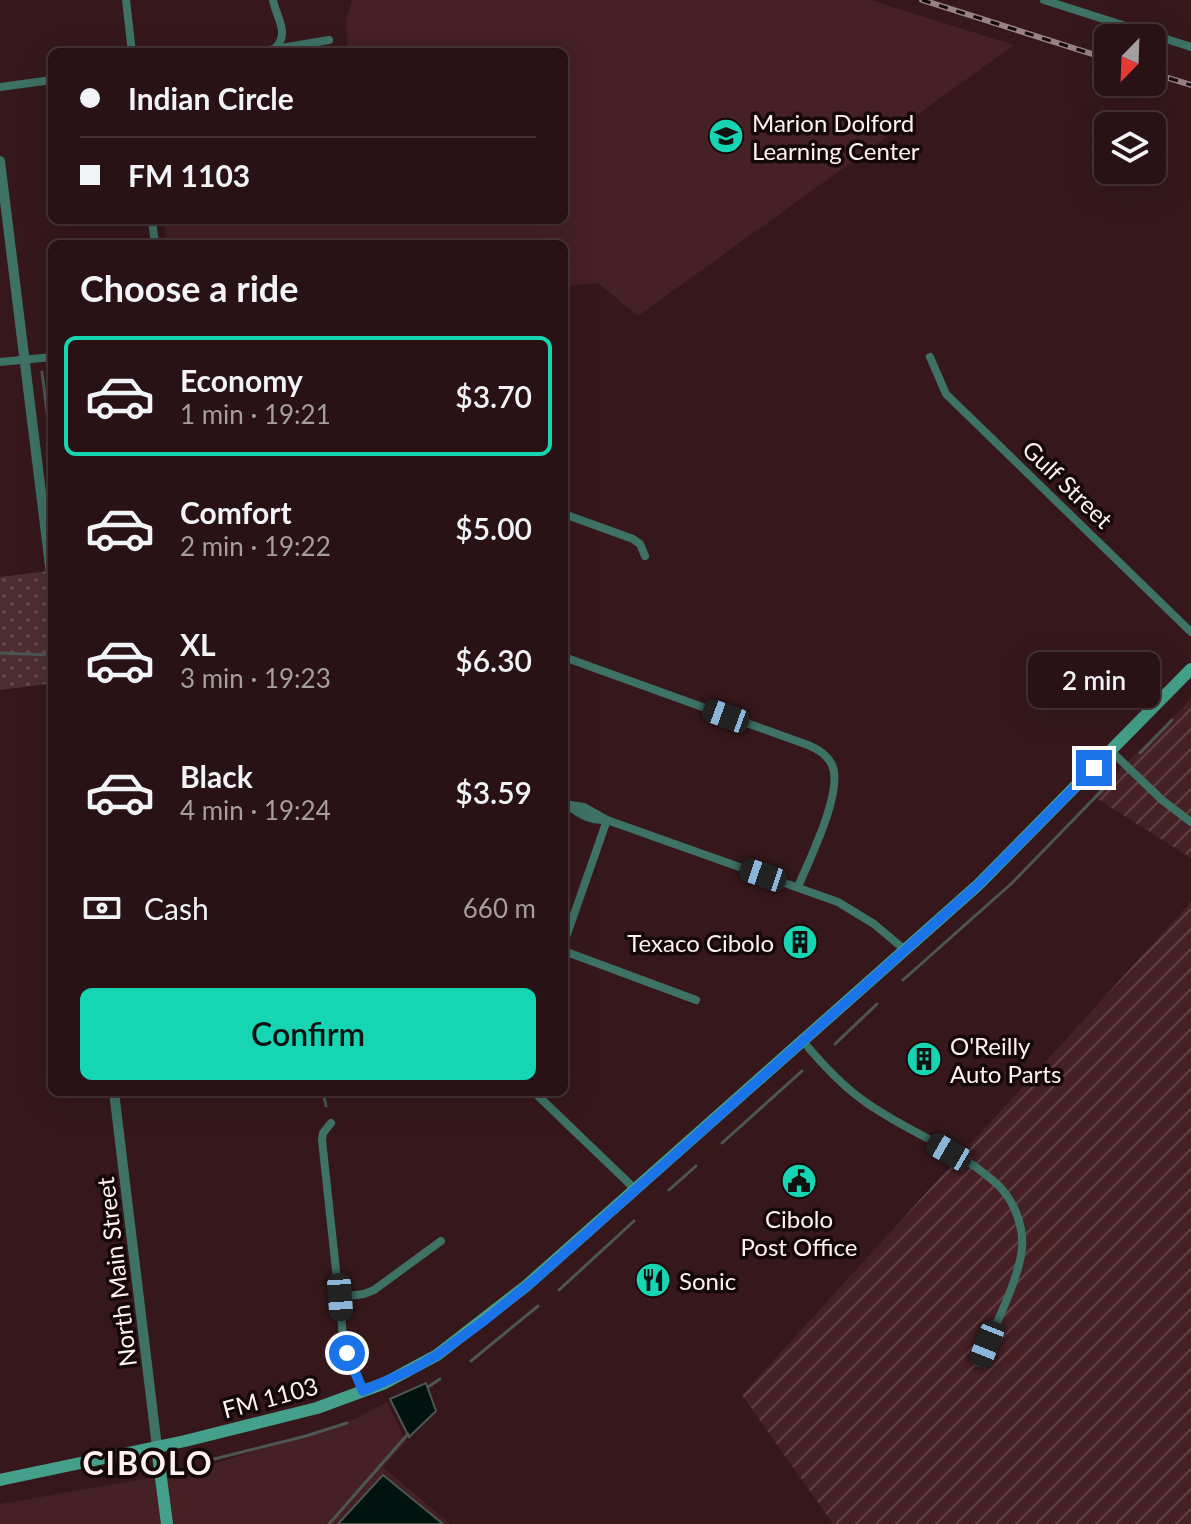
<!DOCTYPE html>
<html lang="en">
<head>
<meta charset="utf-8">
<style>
	:root { --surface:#281215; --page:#342022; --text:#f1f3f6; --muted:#a59ea0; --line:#443234; --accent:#15d5b3 }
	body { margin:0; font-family:Lato,sans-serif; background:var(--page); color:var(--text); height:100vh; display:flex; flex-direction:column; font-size:30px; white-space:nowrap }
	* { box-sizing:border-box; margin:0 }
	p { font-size:26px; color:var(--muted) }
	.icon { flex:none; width:44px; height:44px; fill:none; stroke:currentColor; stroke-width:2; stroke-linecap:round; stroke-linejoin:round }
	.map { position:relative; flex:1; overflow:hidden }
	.panel { position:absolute; left:48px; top:240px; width:520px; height:856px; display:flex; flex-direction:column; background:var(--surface); border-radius:12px; box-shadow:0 8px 32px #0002,0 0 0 2px var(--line) }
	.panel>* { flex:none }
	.banner { position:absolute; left:48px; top:48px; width:520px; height:176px; border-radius:12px; box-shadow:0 8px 32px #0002,0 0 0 2px var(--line); display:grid; align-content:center; height:176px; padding:0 32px; background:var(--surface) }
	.needle { width:52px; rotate:203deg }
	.buttons { position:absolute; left:1094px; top:24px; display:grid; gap:16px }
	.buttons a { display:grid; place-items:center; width:72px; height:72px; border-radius:12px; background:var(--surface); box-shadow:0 8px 32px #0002,0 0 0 2px var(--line); font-size:40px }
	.end { position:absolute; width:36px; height:36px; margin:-18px; border:10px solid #1a73e8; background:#fff; box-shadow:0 0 0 4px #fff }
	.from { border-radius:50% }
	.bubble { position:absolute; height:56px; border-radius:12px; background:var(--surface); box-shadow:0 8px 32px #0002,0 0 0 2px var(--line); font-size:26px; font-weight:600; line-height:56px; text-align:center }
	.car { position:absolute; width:24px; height:48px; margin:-24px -12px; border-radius:10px; box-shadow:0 0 6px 2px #0007; background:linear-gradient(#222 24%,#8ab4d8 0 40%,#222 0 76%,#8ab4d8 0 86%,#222 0) }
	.banner b { display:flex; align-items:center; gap:28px; height:76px; font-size:30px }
	.banner b+b { border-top:2px solid var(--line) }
	.banner i { width:20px; height:20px; background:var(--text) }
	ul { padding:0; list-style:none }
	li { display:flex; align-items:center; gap:24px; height:120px; margin:0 16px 12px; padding:0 16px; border:4px solid transparent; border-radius:12px }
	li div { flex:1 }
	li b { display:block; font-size:30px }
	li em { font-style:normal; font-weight:600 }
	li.active { border-color:var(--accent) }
	li>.icon { width:72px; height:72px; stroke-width:1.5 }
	h2 { padding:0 32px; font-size:36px; line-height:96px }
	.pay { display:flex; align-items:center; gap:20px; height:88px; padding:0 32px; font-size:30px }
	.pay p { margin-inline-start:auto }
	.primary-button { display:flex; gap:16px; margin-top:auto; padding:16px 32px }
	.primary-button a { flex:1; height:92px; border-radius:12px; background:var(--accent); color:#111; font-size:32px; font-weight:600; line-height:92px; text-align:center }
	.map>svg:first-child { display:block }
	.built { fill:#452025 }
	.industrial { fill:url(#industrial-furrows) }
	.grass { fill:url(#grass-dots) }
	.water { fill:#00130f; stroke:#4c5653; stroke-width:2 }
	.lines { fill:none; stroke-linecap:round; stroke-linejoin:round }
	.stream { stroke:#4c5653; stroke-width:3 }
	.minor { stroke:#3d7265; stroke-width:8 }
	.tertiary { stroke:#3d7265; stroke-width:10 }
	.secondary { stroke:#44a08a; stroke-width:12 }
	.rail-casing { stroke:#988284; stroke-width:6 }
	.rail { stroke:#150809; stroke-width:3; stroke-dasharray:9; stroke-linecap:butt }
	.route { stroke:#1a73e8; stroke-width:10 }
	.labels { text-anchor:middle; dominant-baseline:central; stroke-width:7; stroke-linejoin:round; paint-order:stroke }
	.poi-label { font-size:24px; fill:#fff1f2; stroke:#150809; text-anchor:start }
	.street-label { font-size:24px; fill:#fff1f2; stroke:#150809 }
	.district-label { font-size:32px; font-weight:bold; letter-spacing:2px; fill:#fff1f2; stroke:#150809 }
</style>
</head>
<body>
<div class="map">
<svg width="1191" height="1524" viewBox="0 0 1191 1524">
	<defs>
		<pattern id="industrial-furrows" width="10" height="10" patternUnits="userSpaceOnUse" patternTransform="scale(2)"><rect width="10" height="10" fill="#452025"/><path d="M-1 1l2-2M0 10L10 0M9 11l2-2" fill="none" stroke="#614145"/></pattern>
		<pattern id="grass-dots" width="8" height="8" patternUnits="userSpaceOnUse" patternTransform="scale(2)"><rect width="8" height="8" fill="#4e2e32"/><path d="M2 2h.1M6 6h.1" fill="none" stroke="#694d50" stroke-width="1.8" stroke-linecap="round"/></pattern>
	</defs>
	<rect width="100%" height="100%" fill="#36181c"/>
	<g class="built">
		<polygon points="352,0 870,0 1014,45 638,316 598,283 564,286 564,244 167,244 164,220 564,220 564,52 348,52 346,21"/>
		<polygon points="387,1402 406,1442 383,1467 450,1524 0,1524 0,1504 186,1472 347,1423"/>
	</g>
	<g class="industrial">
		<polygon points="1191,699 1191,858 1093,796"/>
		<polygon points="1191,902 1191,1524 833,1524 742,1395"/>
	</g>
	<polygon class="grass" points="48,571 47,684 0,690 0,577"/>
	<g class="water">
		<polygon points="426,1383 436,1411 409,1437 390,1399"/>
		<polygon points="383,1475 443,1524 338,1524"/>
	</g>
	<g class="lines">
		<g class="stream">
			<polyline points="42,372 50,436"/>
			<polyline points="0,653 52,655"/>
			<polyline points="1140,753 1172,720"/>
			<polyline points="903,980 1012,883 1113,779"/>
			<polyline points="835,1044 877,1004"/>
			<polyline points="323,1092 326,1106"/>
			<polyline points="722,1143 802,1071"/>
			<polyline points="669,1190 696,1166"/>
			<polyline points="559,1290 634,1221"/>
			<polyline points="471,1361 538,1306"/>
			<polyline points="428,1387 440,1379"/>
			<polyline points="206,1461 306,1436 347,1423"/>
			<polyline points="329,1524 408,1434"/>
		</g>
		<g class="minor">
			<polyline points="126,0 132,52"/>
			<path d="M273 0C276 17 290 33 276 47"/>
			<polyline points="1044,0 1191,47"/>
			<polyline points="257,52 329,40"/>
			<polyline points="0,87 52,80"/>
			<polyline points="152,220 155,244"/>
			<polyline points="930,357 946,394 1191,632"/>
			<polyline points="0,362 52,357"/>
			<polyline points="564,514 633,539 640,544 645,556"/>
			<path d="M564 657 808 745C817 749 827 754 832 765 844 791 809 860 798 887"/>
			<polyline points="1111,751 1162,800 1191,822"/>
			<polyline points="564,804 584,807 607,820 838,902 874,924 905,950"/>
			<path d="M569 806C582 816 590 820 606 820"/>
			<polyline points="564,943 607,820"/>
			<polyline points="564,951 696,1000"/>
			<path d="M802 1040C821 1063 840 1084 864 1101 905 1131 963 1151 999 1186 1014 1201 1024 1227 1022 1248 1019 1281 992 1331 979 1363"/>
			<polyline points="534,1092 636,1190"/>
			<polyline points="331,1123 323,1133 322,1140 343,1335 347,1353 363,1391"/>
			<polyline points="340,1297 364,1294 374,1290 441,1241"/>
		</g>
		<g class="tertiary">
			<polyline points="0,161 52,582"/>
			<polyline points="114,1092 157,1447"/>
		</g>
		<g class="secondary">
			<polyline points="157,1447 167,1524"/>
			<polyline points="0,1480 185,1441 317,1408 385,1383 437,1355 526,1286 978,885 1191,669"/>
		</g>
		<defs>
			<g id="rail">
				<polyline points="922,0 1108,59"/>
				<polyline points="1152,73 1191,85"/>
			</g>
		</defs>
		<use href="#rail" class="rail-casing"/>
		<use href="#rail" class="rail"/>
	</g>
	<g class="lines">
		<polyline class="route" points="347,1353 363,1391 413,1369 437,1355 485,1320 534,1280 978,885 1094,768"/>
	</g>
	<defs>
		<symbol id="school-disc" viewBox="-11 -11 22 22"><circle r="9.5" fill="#15d5b3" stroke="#150809"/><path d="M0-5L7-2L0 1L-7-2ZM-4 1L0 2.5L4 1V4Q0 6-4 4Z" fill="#111"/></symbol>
		<symbol id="building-disc" viewBox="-11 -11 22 22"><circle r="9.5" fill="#15d5b3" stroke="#150809"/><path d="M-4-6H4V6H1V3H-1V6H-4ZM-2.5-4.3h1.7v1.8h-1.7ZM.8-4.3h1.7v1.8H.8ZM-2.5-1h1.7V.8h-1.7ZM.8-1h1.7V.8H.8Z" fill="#111"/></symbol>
		<symbol id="civic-disc" viewBox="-11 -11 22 22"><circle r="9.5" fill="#15d5b3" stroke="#150809"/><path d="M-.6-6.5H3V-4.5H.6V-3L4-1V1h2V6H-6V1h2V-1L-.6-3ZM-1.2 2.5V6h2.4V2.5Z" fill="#111"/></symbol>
		<symbol id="restaurant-disc" viewBox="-11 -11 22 22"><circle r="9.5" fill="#15d5b3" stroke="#150809"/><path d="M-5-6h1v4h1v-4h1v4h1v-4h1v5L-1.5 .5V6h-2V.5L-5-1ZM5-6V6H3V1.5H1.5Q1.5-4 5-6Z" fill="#111"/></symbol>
	</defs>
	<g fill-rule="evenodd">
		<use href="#school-disc" x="706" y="116" width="40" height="40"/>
		<use href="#building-disc" x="780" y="922" width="40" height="40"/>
		<use href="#building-disc" x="904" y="1039" width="40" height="40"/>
		<use href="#civic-disc" x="779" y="1161" width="40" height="40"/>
		<use href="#restaurant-disc" x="633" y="1260" width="40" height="40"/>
	</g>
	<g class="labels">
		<g class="poi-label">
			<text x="752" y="122">Marion Dolford<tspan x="752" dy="28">Learning Center</tspan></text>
			<text x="774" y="942" text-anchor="end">Texaco Cibolo</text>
			<text x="950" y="1045">O'Reilly<tspan x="950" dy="28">Auto Parts</tspan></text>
			<text x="799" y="1218" text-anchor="middle">Cibolo<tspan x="799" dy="28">Post Office</tspan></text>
			<text x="679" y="1280">Sonic</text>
		</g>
		<g class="street-label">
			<text transform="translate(1068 484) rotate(44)">Gulf Street</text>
			<text transform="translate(116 1272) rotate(-97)">North Main Street</text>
			<text transform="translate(270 1397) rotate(-15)">FM 1103</text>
		</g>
		<g class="district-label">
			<text x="148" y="1462">CIBOLO</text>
		</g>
	</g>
</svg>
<div class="buttons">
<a><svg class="needle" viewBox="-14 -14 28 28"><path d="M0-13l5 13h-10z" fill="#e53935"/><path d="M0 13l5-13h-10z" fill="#a59ea0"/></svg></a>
<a><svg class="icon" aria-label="layers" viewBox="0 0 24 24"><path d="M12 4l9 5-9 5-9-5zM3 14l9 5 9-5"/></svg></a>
</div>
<i class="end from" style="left:347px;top:1353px"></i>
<i class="end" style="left:1094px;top:768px"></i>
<div class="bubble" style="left:1028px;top:652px;width:132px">2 min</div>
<i class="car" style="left:726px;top:716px;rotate:290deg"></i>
<i class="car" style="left:763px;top:875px;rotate:289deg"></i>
<i class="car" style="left:949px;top:1152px;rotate:300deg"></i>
<i class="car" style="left:340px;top:1297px;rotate:176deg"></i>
<i class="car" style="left:987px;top:1344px;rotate:202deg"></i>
<div class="banner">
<b><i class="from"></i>Indian Circle</b>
<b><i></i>FM 1103</b>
</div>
<section class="panel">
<h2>Choose a ride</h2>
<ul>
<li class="active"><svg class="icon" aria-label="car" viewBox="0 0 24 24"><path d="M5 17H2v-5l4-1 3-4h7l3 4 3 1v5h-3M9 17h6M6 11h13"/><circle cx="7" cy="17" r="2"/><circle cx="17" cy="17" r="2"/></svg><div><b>Economy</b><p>1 min · 19:21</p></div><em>$3.70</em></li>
<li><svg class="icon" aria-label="car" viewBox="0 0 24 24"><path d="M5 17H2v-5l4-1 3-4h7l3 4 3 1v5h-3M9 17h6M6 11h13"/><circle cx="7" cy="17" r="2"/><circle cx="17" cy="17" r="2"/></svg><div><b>Comfort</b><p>2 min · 19:22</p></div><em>$5.00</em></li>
<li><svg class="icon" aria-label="car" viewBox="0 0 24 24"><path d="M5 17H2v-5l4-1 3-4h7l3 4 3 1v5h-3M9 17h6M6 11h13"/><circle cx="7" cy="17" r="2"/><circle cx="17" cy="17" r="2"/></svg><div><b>XL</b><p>3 min · 19:23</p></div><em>$6.30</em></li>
<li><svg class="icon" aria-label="car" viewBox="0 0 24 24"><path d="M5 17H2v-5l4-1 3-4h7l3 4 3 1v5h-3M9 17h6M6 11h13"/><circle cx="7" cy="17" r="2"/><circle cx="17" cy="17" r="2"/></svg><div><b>Black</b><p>4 min · 19:24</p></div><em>$3.59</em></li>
</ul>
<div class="pay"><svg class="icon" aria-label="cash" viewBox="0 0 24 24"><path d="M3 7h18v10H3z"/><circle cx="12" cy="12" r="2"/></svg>Cash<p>660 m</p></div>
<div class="primary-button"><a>Confirm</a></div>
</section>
</div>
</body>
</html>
